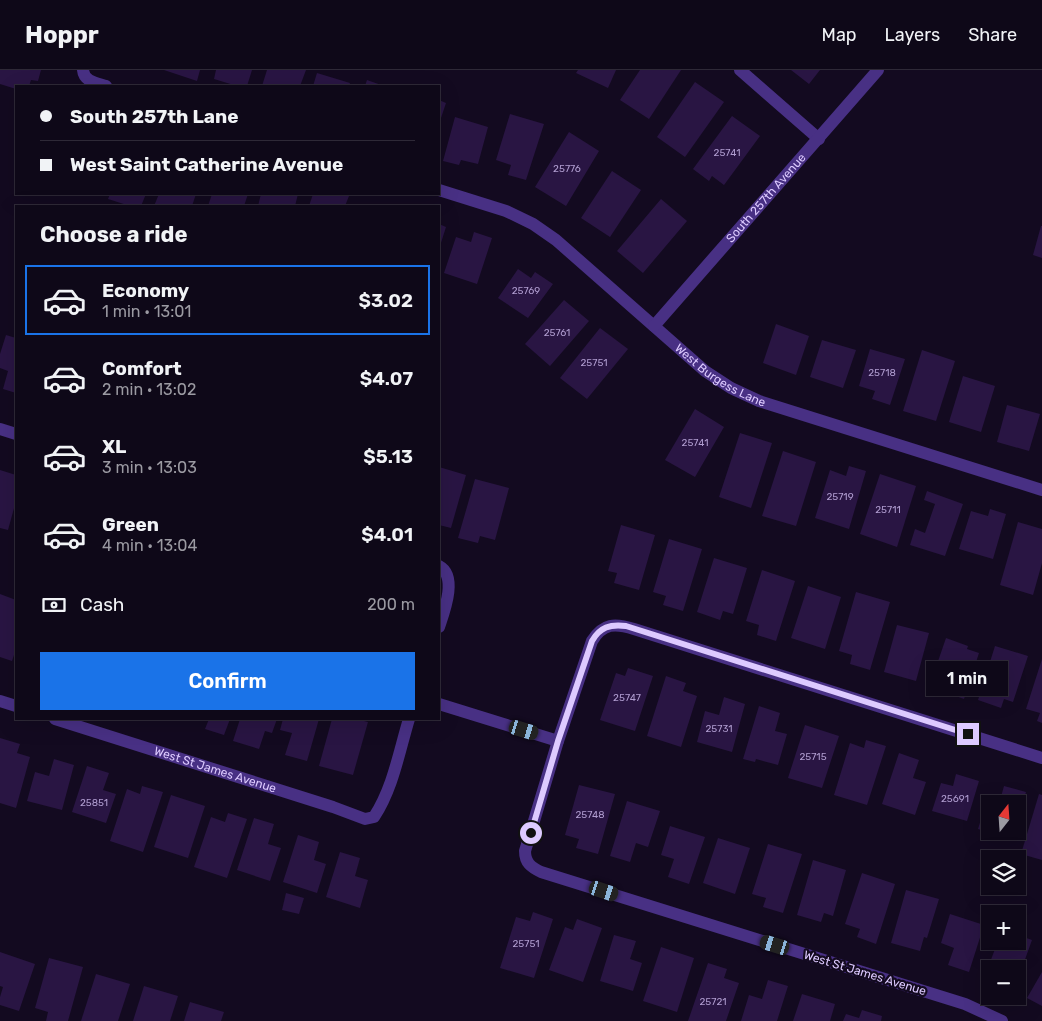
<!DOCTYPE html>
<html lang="en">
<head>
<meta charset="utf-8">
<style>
	:root { --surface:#0e0818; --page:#171121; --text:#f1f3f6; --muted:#9b9aa2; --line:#2e2937; --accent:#1a73e8 }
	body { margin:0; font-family:Rubik,sans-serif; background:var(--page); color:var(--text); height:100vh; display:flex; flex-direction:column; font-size:19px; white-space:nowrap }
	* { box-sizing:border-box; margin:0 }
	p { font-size:16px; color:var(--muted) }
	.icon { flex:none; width:28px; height:28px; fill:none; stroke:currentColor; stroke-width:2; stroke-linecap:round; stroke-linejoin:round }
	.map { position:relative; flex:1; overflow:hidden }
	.sheet { position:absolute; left:15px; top:135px; width:425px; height:515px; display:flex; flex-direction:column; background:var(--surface); border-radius:0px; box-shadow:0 5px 20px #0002,0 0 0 1px var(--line) }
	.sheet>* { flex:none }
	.hud { position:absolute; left:15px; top:15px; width:425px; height:110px; border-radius:0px; box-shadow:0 5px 20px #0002,0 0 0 1px var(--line); display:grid; align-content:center; height:110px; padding:0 25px; background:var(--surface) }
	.needle { width:32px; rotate:17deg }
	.buttons { position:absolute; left:981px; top:725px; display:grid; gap:10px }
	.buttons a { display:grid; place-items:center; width:45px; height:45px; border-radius:0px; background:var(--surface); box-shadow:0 5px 20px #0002,0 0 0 1px var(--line); font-size:25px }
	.end { position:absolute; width:22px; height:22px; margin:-11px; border:6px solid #ddcaff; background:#111; box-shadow:0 0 0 2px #111 }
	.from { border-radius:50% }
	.bubble { position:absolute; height:35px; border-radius:0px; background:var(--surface); box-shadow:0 5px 20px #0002,0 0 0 1px var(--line); font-size:16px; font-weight:600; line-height:35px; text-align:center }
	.car { position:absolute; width:15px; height:30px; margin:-15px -8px; border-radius:6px; box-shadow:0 0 4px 1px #0007; background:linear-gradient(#222 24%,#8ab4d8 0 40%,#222 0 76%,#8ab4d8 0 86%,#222 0) }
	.hud b { display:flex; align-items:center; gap:18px; height:48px; font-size:19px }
	.hud b+b { border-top:1px solid var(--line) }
	.hud i { width:12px; height:12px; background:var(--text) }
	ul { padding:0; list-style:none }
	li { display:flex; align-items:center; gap:15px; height:70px; margin:0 10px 8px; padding:0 15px; border:2px solid transparent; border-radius:0px }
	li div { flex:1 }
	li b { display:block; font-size:19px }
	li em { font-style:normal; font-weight:600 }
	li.current { border-color:var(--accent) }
	li>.icon { width:45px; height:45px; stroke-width:1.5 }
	h2 { padding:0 25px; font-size:22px; line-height:60px }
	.pay { display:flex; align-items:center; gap:12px; height:55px; padding:0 25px; font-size:19px }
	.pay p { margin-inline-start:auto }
	.primary-button { display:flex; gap:10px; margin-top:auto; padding:10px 25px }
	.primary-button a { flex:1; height:58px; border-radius:0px; background:var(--accent); color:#fff; font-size:20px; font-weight:600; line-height:58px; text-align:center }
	header { display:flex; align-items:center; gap:30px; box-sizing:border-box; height:70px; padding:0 25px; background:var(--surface); border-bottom:1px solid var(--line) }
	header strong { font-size:24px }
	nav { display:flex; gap:28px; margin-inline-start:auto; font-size:18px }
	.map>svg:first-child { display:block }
	.building { fill:#291543 }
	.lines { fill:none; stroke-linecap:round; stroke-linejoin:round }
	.minor { stroke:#483084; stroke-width:12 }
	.route { stroke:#ddcaff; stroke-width:6 }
	.labels { text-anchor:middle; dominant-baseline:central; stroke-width:4.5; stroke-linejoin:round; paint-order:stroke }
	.number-label { font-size:10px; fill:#b09dd0 }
	.street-label { font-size:12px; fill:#ddcaff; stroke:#130a20 }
</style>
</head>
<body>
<header>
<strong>Hoppr</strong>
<nav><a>Map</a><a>Layers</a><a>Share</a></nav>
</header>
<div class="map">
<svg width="1042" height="951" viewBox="0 0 1042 951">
	<rect width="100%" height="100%" fill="#130a20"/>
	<g class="building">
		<polygon points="0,0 41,0 38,11 31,10 29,16 16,16 16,19 0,14"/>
		<polygon points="164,0 200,0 197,11"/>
		<polygon points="216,0 252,0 247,16 237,16 214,9"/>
		<polygon points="267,0 306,0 300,16 262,16"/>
		<polygon points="578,0 616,0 608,18 576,3"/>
		<polygon points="640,0 681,0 649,49 620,30"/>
		<polygon points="791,0 820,0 809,14"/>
		<polygon points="317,3 350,13 349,16 313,16"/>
		<polygon points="367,10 384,16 365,16"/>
		<polygon points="695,12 724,32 685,87 657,67"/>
		<polygon points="439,30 446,33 439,54"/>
		<polygon points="510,44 544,54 526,110 508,105 511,95 496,90"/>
		<polygon points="732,46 760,66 724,115 712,106 709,111 693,99"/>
		<polygon points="455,47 488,57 478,94 461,90 459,95 443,91"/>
		<polygon points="569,62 599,81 566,136 535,117"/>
		<polygon points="612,101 641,120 610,167 581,148"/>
		<polygon points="110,124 146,124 141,136 130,136 108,129"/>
		<polygon points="159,124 196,124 192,136 154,136"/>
		<polygon points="212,124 248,124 244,136 208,136"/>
		<polygon points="261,124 298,124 295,136 258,136"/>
		<polygon points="313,124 340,124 349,126 345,136 309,136"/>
		<polygon points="661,129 687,151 643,203 617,181"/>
		<polygon points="439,154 446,157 439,179"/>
		<polygon points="1041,156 1042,156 1042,188 1033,185"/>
		<polygon points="474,162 492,168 477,214 444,203 456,167 471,172"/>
		<polygon points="518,199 531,208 535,202 553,214 528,248 498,228"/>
		<polygon points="564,230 589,251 550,296 525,274"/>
		<polygon points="776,254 809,266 796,305 763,293"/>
		<polygon points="600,258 628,279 587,329 560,308"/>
		<polygon points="6,265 16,268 16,323 3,319 8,301 0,298 0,284"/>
		<polygon points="822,270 856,280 843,318 810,307"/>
		<polygon points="870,279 905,289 890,335 872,329 875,321 859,316"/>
		<polygon points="922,280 955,291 936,351 903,341"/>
		<polygon points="963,306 995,316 981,362 949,352"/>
		<polygon points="1007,335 1040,344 1029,381 997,372"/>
		<polygon points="695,339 724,357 695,407 665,390"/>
		<polygon points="740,363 772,373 751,438 719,427"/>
		<polygon points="783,381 816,392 796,456 762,446"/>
		<polygon points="849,396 866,401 849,459 815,448 830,400 846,406"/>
		<polygon points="439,397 466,405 451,458 439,455"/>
		<polygon points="0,400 16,405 16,431 8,460 0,458"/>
		<polygon points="880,404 916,416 897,477 860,464"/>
		<polygon points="475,409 509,418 495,470 480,466 478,473 458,468"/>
		<polygon points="927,421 963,434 945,486 910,475 915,459 925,463 935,434 924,430"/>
		<polygon points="990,439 1006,444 993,489 959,479 971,441 988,446"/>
		<polygon points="1018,452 1042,459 1042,493 1033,525 1000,515"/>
		<polygon points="621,455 655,465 639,520 614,513 617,503 608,501"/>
		<polygon points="669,469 702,479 683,541 663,535 666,526 653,522"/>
		<polygon points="714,488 747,498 733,544 723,541 720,550 697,542"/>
		<polygon points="762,500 795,511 776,571 757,565 759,555 746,551"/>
		<polygon points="808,516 841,527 825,579 791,568"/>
		<polygon points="856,522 890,532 870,600 850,594 852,585 839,581"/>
		<polygon points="0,524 16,530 16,579 12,591 0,587"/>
		<polygon points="897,555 929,563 916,611 884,602"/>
		<polygon points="946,568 968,576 967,579 979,583 964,629 942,621 947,604 935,600"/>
		<polygon points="995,576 1028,586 1013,632 1004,629 1001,638 978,630"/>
		<polygon points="1042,589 1042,653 1037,651 1040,643 1026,639"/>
		<polygon points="628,598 653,606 635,661 600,650 616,603 625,606"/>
		<polygon points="666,606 686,613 683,621 697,626 681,677 647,666"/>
		<polygon points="724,627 745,634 732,682 697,672 705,641 719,645"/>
		<polygon points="759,636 780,643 775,661 787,664 778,695 756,689 755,692 743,689"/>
		<polygon points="209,649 230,649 224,665 205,659"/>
		<polygon points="240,649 277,649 272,663 265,661 259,679 233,671"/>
		<polygon points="283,649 319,649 307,691 285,685 292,663 280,660"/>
		<polygon points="332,649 356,649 368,652 353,705 319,696"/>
		<polygon points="805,655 839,666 822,718 788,708"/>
		<polygon points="0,668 20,674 17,683 30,687 16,738 0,733"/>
		<polygon points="866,670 886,676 867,735 834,725 850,673 864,678"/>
		<polygon points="899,683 919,690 913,708 926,712 915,745 882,734"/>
		<polygon points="54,689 74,695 62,740 27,731 35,702 49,706"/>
		<polygon points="87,696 109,703 103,720 116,724 106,753 72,742"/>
		<polygon points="956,704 979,711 967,751 932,741 941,713 953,716"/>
		<polygon points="579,715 615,724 598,784 576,778 579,769 565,765"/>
		<polygon points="142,716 163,722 143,782 110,771 127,719 140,724"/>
		<polygon points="1004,716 1026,722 1018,749 1018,734 999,734"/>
		<polygon points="1039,724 1042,725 1042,790 1021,784"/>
		<polygon points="171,725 205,736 188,788 154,777"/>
		<polygon points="987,730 998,733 990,734 990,761 1014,761 1012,769 978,759"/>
		<polygon points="627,731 660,741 648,777 636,773 630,792 610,786"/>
		<polygon points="228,743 247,749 227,808 194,797 211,747 225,752"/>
		<polygon points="254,748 274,754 268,774 281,778 270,811 237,800"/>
		<polygon points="670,756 705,767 689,814 668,807 674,789 661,785"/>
		<polygon points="298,765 319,772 314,790 326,794 317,823 283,812"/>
		<polygon points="718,768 750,778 735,824 703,813"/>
		<polygon points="768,774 802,784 783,843 763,837 766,828 752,824"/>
		<polygon points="340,782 360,788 355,806 368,810 360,838 326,827"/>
		<polygon points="813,790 846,800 833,846 824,843 821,852 797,845"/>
		<polygon points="862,803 895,814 876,874 857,867 860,859 845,854"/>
		<polygon points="906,820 939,829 927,868 924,867 920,881 891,873"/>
		<polygon points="286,823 304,828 299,844 282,840"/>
		<polygon points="533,842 553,849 534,908 500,898 516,847 530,851"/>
		<polygon points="950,844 984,855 969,902 948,895 954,878 941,873"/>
		<polygon points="577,849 602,858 583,912 549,900 565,857 573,860"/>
		<polygon points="614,865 636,871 630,889 642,893 633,921 600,911"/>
		<polygon points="1018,865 1032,870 1018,909 1018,899 990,899 990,904 986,903 998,871 1018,871"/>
		<polygon points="661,877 694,888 677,942 643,931"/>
		<polygon points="0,882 35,894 19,941 0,935 0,927 3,917 0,916"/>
		<polygon points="49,888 83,897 68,951 46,951 48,942 35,938"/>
		<polygon points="708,893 727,899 724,908 739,913 726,951 688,951"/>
		<polygon points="1042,902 1042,936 1027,928"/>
		<polygon points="96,904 130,914 118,951 81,951"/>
		<polygon points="768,910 788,916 777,951 741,951 749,925 762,929"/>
		<polygon points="144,916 178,926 170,951 133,951"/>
		<polygon points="802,924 835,934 830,951 793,951"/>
		<polygon points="190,932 224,942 221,951 184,951"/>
		<polygon points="862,940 882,946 881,951 843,951 846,944 859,948"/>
	</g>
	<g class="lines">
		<g class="minor">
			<path d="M83 0C84 12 97 13 106 16"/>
			<polyline points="740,0 819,69"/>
			<path id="s1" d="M439 120 506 141 533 154 556 170 705 301 731 318 759 331 1042 420"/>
			<path id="s2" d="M654 256 878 0"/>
			<polyline points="0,359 16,364"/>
			<path d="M439 496C458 506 444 542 439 557"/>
			<polyline points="0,631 16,636"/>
			<polyline points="439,634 558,671"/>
			<path id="s3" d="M55 649 333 737 365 749 374 747C393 718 399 682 409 649"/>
			<path d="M1002 951 965 934 541 802C531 797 525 793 525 781L558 671 592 571C603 553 615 553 634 559L1042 688"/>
		</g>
	</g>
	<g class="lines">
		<path class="route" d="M531 763 558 671 592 571C600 557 610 554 626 556L968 664"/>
	</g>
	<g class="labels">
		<g class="number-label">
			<text x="727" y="83">25741</text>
			<text x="567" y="99">25776</text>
			<text x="526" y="221">25769</text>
			<text x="557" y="263">25761</text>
			<text x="594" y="293">25751</text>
			<text x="882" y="303">25718</text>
			<text x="695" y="373">25741</text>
			<text x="840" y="427">25719</text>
			<text x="888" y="440">25711</text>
			<text x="627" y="628">25747</text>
			<text x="719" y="659">25731</text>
			<text x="813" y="687">25715</text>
			<text x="955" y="729">25691</text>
			<text x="94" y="733">25851</text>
			<text x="590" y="745">25748</text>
			<text x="526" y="874">25751</text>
			<text x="713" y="932">25721</text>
		</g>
		<g class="street-label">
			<text stroke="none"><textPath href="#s2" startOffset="170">South 257th Avenue</textPath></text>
			<text stroke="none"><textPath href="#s1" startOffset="342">West Burgess Lane</textPath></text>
			<text stroke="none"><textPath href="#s3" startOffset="168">West St James Avenue</textPath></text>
			<text transform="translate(865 903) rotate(17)">West St James Avenue</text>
		</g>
	</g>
</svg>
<div class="buttons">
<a><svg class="needle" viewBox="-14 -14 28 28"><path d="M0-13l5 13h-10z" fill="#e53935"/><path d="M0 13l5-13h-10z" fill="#9b9aa2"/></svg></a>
<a><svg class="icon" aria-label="layers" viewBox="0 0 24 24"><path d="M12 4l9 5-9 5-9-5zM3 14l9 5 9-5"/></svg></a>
<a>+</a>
<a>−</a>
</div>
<i class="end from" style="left:531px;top:763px"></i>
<i class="end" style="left:968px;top:664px"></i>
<div class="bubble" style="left:926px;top:591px;width:82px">1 min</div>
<i class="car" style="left:524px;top:660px;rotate:107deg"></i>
<i class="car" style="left:604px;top:821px;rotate:108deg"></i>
<i class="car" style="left:775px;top:875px;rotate:287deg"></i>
<div class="hud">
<b><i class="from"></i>South 257th Lane</b>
<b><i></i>West Saint Catherine Avenue</b>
</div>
<section class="sheet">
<h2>Choose a ride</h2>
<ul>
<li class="current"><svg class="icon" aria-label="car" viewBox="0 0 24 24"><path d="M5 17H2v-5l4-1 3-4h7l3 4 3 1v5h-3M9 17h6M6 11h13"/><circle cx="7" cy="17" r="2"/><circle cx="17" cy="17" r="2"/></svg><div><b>Economy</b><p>1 min · 13:01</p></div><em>$3.02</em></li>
<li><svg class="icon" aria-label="car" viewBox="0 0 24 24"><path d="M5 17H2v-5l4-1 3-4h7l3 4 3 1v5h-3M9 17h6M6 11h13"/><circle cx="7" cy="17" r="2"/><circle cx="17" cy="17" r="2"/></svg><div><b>Comfort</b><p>2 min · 13:02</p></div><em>$4.07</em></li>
<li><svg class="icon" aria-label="car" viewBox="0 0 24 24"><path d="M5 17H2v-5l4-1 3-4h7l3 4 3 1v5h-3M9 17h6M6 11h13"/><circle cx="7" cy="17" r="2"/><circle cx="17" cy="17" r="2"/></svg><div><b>XL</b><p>3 min · 13:03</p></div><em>$5.13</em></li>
<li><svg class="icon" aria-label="car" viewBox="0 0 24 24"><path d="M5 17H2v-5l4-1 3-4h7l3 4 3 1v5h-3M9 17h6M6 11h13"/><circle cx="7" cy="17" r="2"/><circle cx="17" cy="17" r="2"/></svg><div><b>Green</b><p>4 min · 13:04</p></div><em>$4.01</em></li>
</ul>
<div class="pay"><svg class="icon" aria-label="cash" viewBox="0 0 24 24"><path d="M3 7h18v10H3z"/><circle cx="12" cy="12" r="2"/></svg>Cash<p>200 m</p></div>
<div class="primary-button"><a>Confirm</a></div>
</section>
</div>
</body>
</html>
